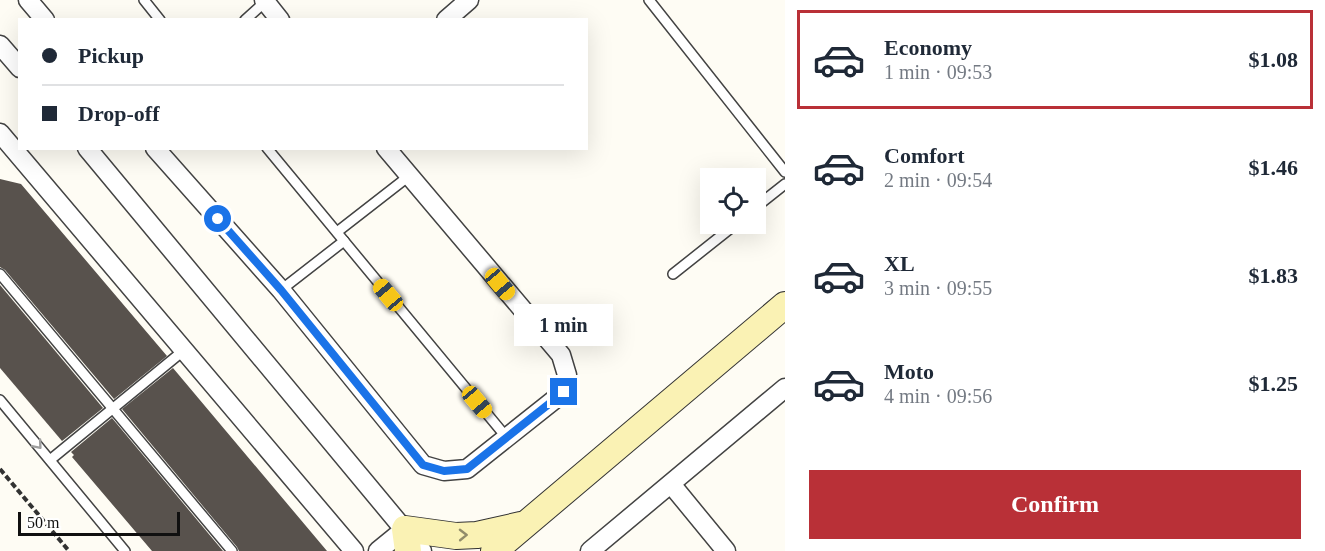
<!DOCTYPE html>
<html lang="en">
<head>
<meta charset="utf-8">
<style>
	:root { --surface:#fff; --page:#f6f6f7; --text:#1f2937; --muted:#747a83; --line:#e0e1e3; --accent:#b93037 }
	body { margin:0; font-family:"Times New Roman",serif; background:var(--page); color:var(--text); height:100vh; display:flex; flex-direction:column; font-size:22px; white-space:nowrap }
	* { box-sizing:border-box; margin:0 }
	p { font-size:20px; color:var(--muted) }
	.icon { flex:none; width:33px; height:33px; fill:none; stroke:currentColor; stroke-width:2; stroke-linecap:round; stroke-linejoin:round }
	.map { position:relative; flex:1; overflow:hidden }
	.side { display:flex; flex-direction:column; background:var(--surface); width:540px }
	.side>* { flex:none }
	.banner { position:absolute; left:18px; top:18px; width:570px; height:132px; border-radius:0px; box-shadow:0 6px 24px #0002; display:grid; align-content:center; height:132px; padding:0 24px; background:var(--surface) }
	.buttons { position:absolute; left:700px; top:168px; display:grid; gap:12px }
	.buttons a { display:grid; place-items:center; width:66px; height:66px; border-radius:0px; background:var(--surface); box-shadow:0 6px 24px #0002; font-size:30px }
	.scale { position:absolute; left:18px; bottom:15px; width:162px; box-sizing:border-box; padding-left:6px; border:3px solid #101010; border-top:0; font-size:16px; line-height:21px; white-space:nowrap; color:#101010; -webkit-text-stroke:4px #fff; paint-order:stroke }
	.end { position:absolute; width:27px; height:27px; margin:-14px; border:8px solid #1a73e8; background:#fff; box-shadow:0 0 0 3px #fff }
	.from { border-radius:50% }
	.bubble { position:absolute; height:42px; border-radius:0px; background:var(--surface); box-shadow:0 6px 24px #0002; font-size:20px; font-weight:700; line-height:42px; text-align:center }
	.car { position:absolute; width:18px; height:36px; margin:-18px -9px; border-radius:8px; box-shadow:0 0 4px 2px #0007; background:linear-gradient(#f5c518 24%,#345 0 40%,#f5c518 0 76%,#345 0 86%,#f5c518 0) }
	.banner b { display:flex; align-items:center; gap:21px; height:57px; font-size:22px }
	.banner b+b { border-top:2px solid var(--line) }
	.banner i { width:15px; height:15px; background:var(--text) }
	ul { padding:10px 0 0; list-style:none }
	li { display:flex; align-items:center; gap:18px; height:99px; margin:0 12px 9px; padding:0 12px; border:3px solid transparent; border-radius:0px }
	li div { flex:1 }
	li b { display:block; font-size:22px }
	li em { font-style:normal; font-weight:700 }
	li.current { border-color:var(--accent) }
	li>.icon { width:54px; height:54px; stroke-width:1.5 }
	.primary-button { display:flex; gap:12px; margin-top:auto; padding:12px 24px }
	.primary-button a { flex:1; height:69px; border-radius:0px; background:var(--accent); color:#fff; font-size:24px; font-weight:700; line-height:69px; text-align:center }
	main { display:flex; flex:1; min-height:0 }
	.map>svg:first-child { display:block }
	.building { fill:#58524d }
	.lines { fill:none; stroke-linecap:round; stroke-linejoin:round }
	.lane-casing { stroke:#434343; stroke-width:12 }
	.street-casing { stroke:#434343; stroke-width:21 }
	.secondary-casing { stroke:#323232; stroke-width:28 }
	.path { stroke:#323232; stroke-width:4; stroke-dasharray:6 3; stroke-linecap:butt }
	.lane { stroke:#fff; stroke-width:9 }
	.street { stroke:#fff; stroke-width:18 }
	.secondary { stroke:#faf2b4; stroke-width:26 }
	.oneway { stroke:#9f9f9f }
	.oneway2 { stroke:#918c6a }
	.route { stroke:#1a73e8; stroke-width:8 }
</style>
</head>
<body>
<main>
<div class="map">
<svg width="785" height="551" viewBox="0 0 785 551">
	<rect width="100%" height="100%" fill="#fefcf4"/>
	<g class="building">
		<polygon points="0,179 21,184 167,356 114,399 5,270 0,267"/>
		<polygon points="0,285 103,408 62,441 0,368"/>
		<polygon points="173,368 327,551 239,551 237,547 122,409"/>
		<polygon points="112,418 223,551 152,551 72,457 74,455 71,452"/>
	</g>
	<g class="lines">
		<defs>
			<g id="lane">
				<polyline points="144,0 160,20"/>
				<polyline points="649,0 785,172"/>
				<polyline points="245,20 265,2"/>
				<polyline points="267,148 507,438"/>
				<polyline points="756,207 785,184"/>
				<polyline points="337,232 409,176"/>
				<polyline points="0,274 232,551"/>
				<polyline points="673,274 736,224"/>
				<polyline points="281,290 344,241"/>
				<polyline points="0,400 125,551"/>
				<polyline points="50,460 183,351"/>
			</g>
			<g id="street">
				<polyline points="28,0 45,20"/>
				<polyline points="264,0 280,20"/>
				<polyline points="446,20 469,0"/>
				<polyline points="0,45 20,68"/>
				<polyline points="0,133 354,551"/>
				<polyline points="87,148 422,551"/>
				<polyline points="155,148 281,290 423,465 444,471 467,469 564,392 567,375 561,355 386,148"/>
				<polyline points="671,484 726,551"/>
				<polyline points="378,551 405,529"/>
				<polyline points="590,551 785,388"/>
			</g>
			<g id="secondary">
				<polyline points="408,551 405,529 456,536 477,535 521,525"/>
				<polyline points="494,551 785,305"/>
			</g>
		</defs>
		<use href="#lane" class="lane-casing"/>
		<use href="#street" class="street-casing"/>
		<use href="#secondary" class="secondary-casing"/>
		<polyline class="path" points="0,469 69,551"/>
		<use href="#lane" class="lane"/>
		<use href="#street" class="street"/>
		<use href="#secondary" class="secondary"/>
	</g>
	<defs><path id="oneway-chevron" d="M-2-3.5L2.5 0L-2 3.5" fill="none" stroke-width="1.6" stroke-linecap="round" stroke-linejoin="round" transform="scale(1.5)"/></defs>
	<use class="oneway" href="#oneway-chevron" transform="translate(38 445) rotate(50)"/>
	<use class="oneway2" href="#oneway-chevron" transform="translate(463 535) rotate(-1)"/>
	<g class="lines">
		<polyline class="route" points="218,219 281,290 423,465 444,471 467,469 564,392"/>
	</g>
</svg>
<div class="buttons">
<a><svg class="icon" aria-label="locate" viewBox="0 0 24 24"><circle cx="12" cy="12" r="6"/><path d="M12 2v4M12 18v4M2 12h4M18 12h4"/></svg></a>
</div>
<div class="scale">50 m</div>
<i class="end from" style="left:218px;top:219px"></i>
<i class="end" style="left:564px;top:392px"></i>
<div class="bubble" style="left:514px;top:304px;width:99px">1 min</div>
<i class="car" style="left:500px;top:284px;rotate:140deg"></i>
<i class="car" style="left:388px;top:295px;rotate:320deg"></i>
<i class="car" style="left:477px;top:402px;rotate:140deg"></i>
<div class="banner">
<b><i class="from"></i>Pickup</b>
<b><i></i>Drop-off</b>
</div>
</div>
<section class="side">
<ul>
<li class="current"><svg class="icon" aria-label="car" viewBox="0 0 24 24"><path d="M5 17H2v-5l4-1 3-4h7l3 4 3 1v5h-3M9 17h6M6 11h13"/><circle cx="7" cy="17" r="2"/><circle cx="17" cy="17" r="2"/></svg><div><b>Economy</b><p>1 min · 09:53</p></div><em>$1.08</em></li>
<li><svg class="icon" aria-label="car" viewBox="0 0 24 24"><path d="M5 17H2v-5l4-1 3-4h7l3 4 3 1v5h-3M9 17h6M6 11h13"/><circle cx="7" cy="17" r="2"/><circle cx="17" cy="17" r="2"/></svg><div><b>Comfort</b><p>2 min · 09:54</p></div><em>$1.46</em></li>
<li><svg class="icon" aria-label="car" viewBox="0 0 24 24"><path d="M5 17H2v-5l4-1 3-4h7l3 4 3 1v5h-3M9 17h6M6 11h13"/><circle cx="7" cy="17" r="2"/><circle cx="17" cy="17" r="2"/></svg><div><b>XL</b><p>3 min · 09:55</p></div><em>$1.83</em></li>
<li><svg class="icon" aria-label="car" viewBox="0 0 24 24"><path d="M5 17H2v-5l4-1 3-4h7l3 4 3 1v5h-3M9 17h6M6 11h13"/><circle cx="7" cy="17" r="2"/><circle cx="17" cy="17" r="2"/></svg><div><b>Moto</b><p>4 min · 09:56</p></div><em>$1.25</em></li>
</ul>
<div class="primary-button"><a>Confirm</a></div>
</section>
</main>
</body>
</html>
